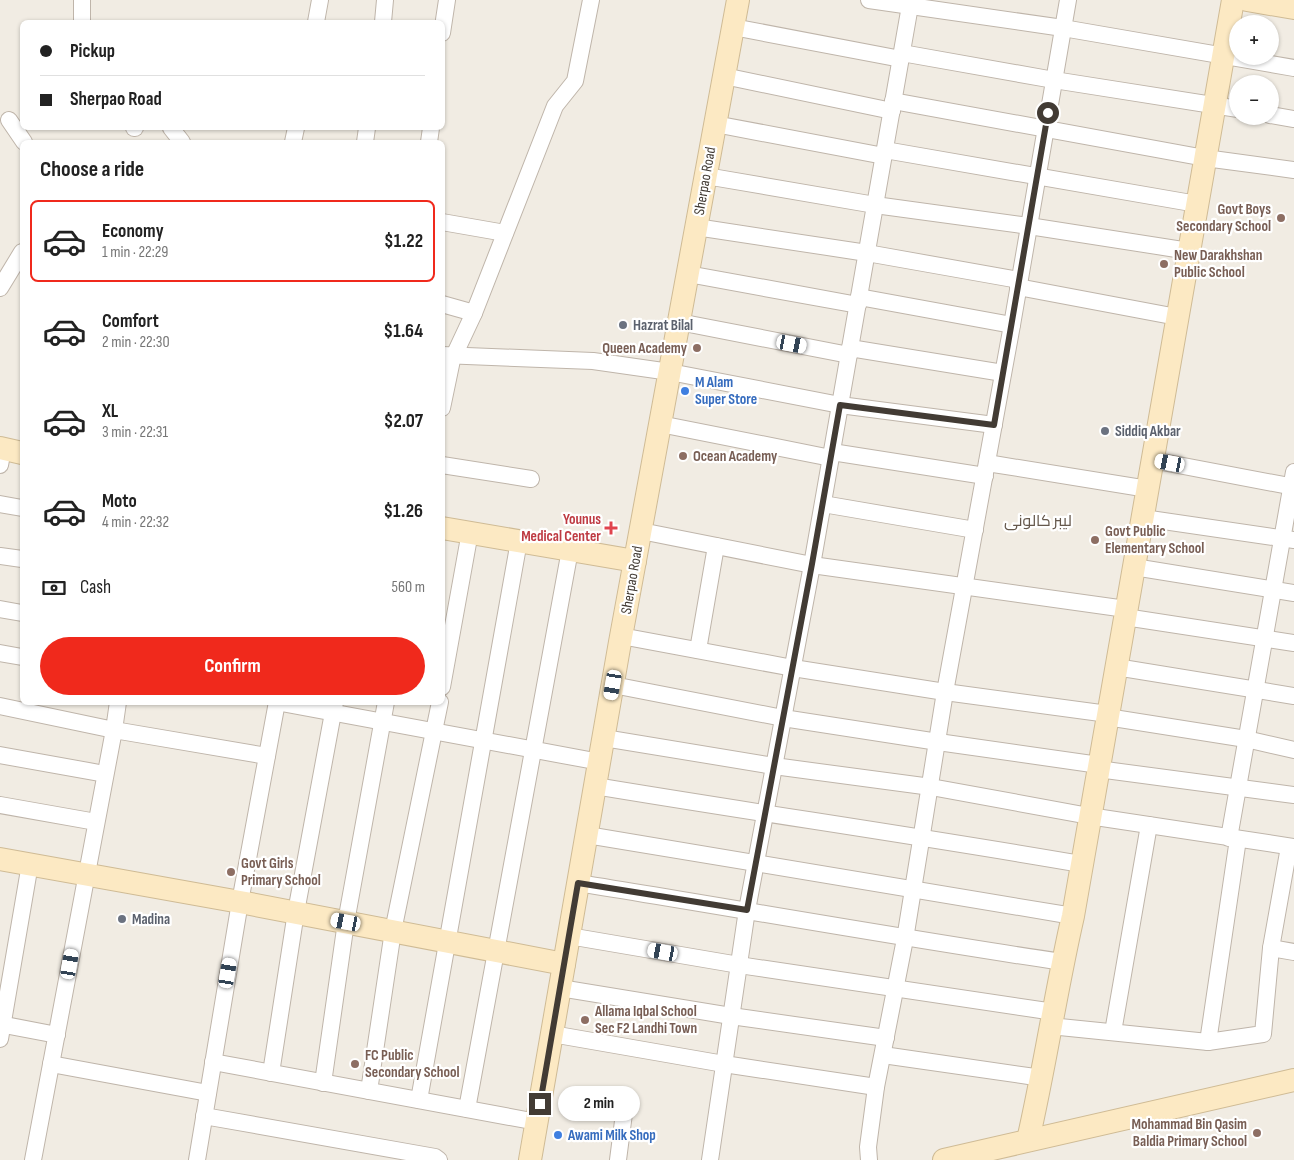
<!DOCTYPE html>
<html lang="en">
<head>
<meta charset="utf-8">
<style>
	:root { --surface:#fff; --page:#f2f2f2; --text:#222; --muted:#767676; --line:#e0e0e0; --accent:#f0291c }
	body { margin:0; font-family:"Sofia Sans Condensed",Cairo,sans-serif; background:var(--page); color:var(--text); height:100vh; display:flex; flex-direction:column; font-size:19px; white-space:nowrap }
	* { box-sizing:border-box; margin:0 }
	p { font-size:16px; color:var(--muted) }
	.icon { flex:none; width:28px; height:28px; fill:none; stroke:currentColor; stroke-width:2; stroke-linecap:round; stroke-linejoin:round }
	.map { position:relative; flex:1; overflow:hidden }
	.side { position:absolute; left:20px; top:140px; width:425px; height:565px; display:flex; flex-direction:column; background:var(--surface); border-radius:8px; box-shadow:0 1px 4px #0004 }
	.side>* { flex:none }
	.banner { position:absolute; left:20px; top:20px; width:425px; height:110px; border-radius:8px; box-shadow:0 1px 4px #0004; display:grid; align-content:center; height:110px; padding:0 20px; background:var(--surface) }
	.tools { position:absolute; left:1229px; top:15px; display:grid; gap:10px }
	.tools a { display:grid; place-items:center; width:50px; height:50px; border-radius:50%; background:var(--surface); box-shadow:0 1px 4px #0004; font-size:25px }
	.end { position:absolute; width:22px; height:22px; margin:-11px; border:6px solid #423b34; background:#fff; box-shadow:0 0 0 2px #fff }
	.from { border-radius:50% }
	.bubble { position:absolute; height:35px; border-radius:18px; background:var(--surface); box-shadow:0 1px 4px #0004; font-size:16px; font-weight:700; line-height:35px; text-align:center }
	.car { position:absolute; width:15px; height:30px; margin:-15px -8px; border-radius:6px; box-shadow:0 0 4px 1px #0007; background:linear-gradient(#fff 24%,#345 0 40%,#fff 0 76%,#345 0 86%,#fff 0) }
	.banner b { display:flex; align-items:center; gap:18px; height:48px; font-size:19px }
	.banner b+b { border-top:1px solid var(--line) }
	.banner i { width:12px; height:12px; background:var(--text) }
	ul { padding:0; list-style:none }
	li { display:flex; align-items:center; gap:15px; height:82px; margin:0 10px 8px; padding:0 10px; border:2px solid transparent; border-radius:8px }
	li div { flex:1 }
	li b { display:block; font-size:19px }
	li em { font-style:normal; font-weight:700 }
	li.on { border-color:var(--accent) }
	li>.icon { width:45px; height:45px; stroke-width:1.5 }
	h2 { padding:0 20px; font-size:22px; line-height:60px }
	.pay { display:flex; align-items:center; gap:12px; height:55px; padding:0 20px; font-size:19px }
	.pay p { margin-inline-start:auto }
	.button { display:flex; gap:10px; margin-top:auto; padding:10px 20px }
	.button a { flex:1; height:58px; border-radius:30px; background:var(--accent); color:#fff; font-size:20px; font-weight:700; line-height:58px; text-align:center }
	.map>svg:first-child { display:block }
	.lines { fill:none; stroke-linecap:round; stroke-linejoin:round }
	.street-casing { stroke:#bfb5aa; stroke-width:18 }
	.secondary-casing { stroke:#cfbb95; stroke-width:24 }
	.street { stroke:#fff; stroke-width:16 }
	.secondary { stroke:#fce9c3; stroke-width:22 }
	.route { stroke:#423b34; stroke-width:6 }
	.education-dot { fill:#8d6e63; stroke:#fff; stroke-width:2 }
	.worship-dot { fill:#6b7280; stroke:#fff; stroke-width:2 }
	.shop-dot { fill:#3f7fe0; stroke:#fff; stroke-width:2 }
	.health-dot { fill:#e0444e; stroke:#fff; stroke-width:2 }
	.labels { text-anchor:middle; dominant-baseline:central; stroke-width:4.5; stroke-linejoin:round; paint-order:stroke }
	.street-label { font-size:15px; fill:#423b34; stroke:#fff }
	.education-label { font-size:15px; font-weight:bold; fill:#785e54; stroke:#fff; text-anchor:start }
	.worship-label { font-size:15px; font-weight:bold; fill:#5b616d; stroke:#fff; text-anchor:start }
	.shop-label { font-size:15px; font-weight:bold; fill:#366cbe; stroke:#fff; text-anchor:start }
	.health-label { font-size:15px; font-weight:bold; fill:#be3a42; stroke:#fff; text-anchor:end }
	.neighbourhood-label { font-size:16px; fill:#65584c; stroke:#fff }
</style>
</head>
<body>
<div class="map">
<svg width="1294" height="1160" viewBox="0 0 1294 1160">
	<rect width="100%" height="100%" fill="#f1ece3"/>
	<g class="lines">
		<defs>
			<g id="street">
				<polyline points="869,0 1063,28 1294,68"/>
				<polyline points="82,22 82,0"/>
				<polyline points="316,22 320,0"/>
				<polyline points="383,22 385,0"/>
				<polyline points="733,27 901,59"/>
				<polyline points="442,33 447,0"/>
				<polyline points="902,53 1054,80 1238,109"/>
				<polyline points="724,76 892,111"/>
				<polyline points="893,101 1205,158 1294,170"/>
				<polyline points="1270,115 1294,119"/>
				<polyline points="9,120 24,142"/>
				<polyline points="715,124 884,156"/>
				<polyline points="134,128 135,128"/>
				<polyline points="171,128 182,142"/>
				<polyline points="293,142 296,128"/>
				<polyline points="365,142 367,128"/>
				<polyline points="429,142 431,128"/>
				<polyline points="885,150 1197,204"/>
				<polyline points="706,176 875,205 1029,226 1189,251"/>
				<polyline points="442,222 505,233"/>
				<polyline points="696,227 867,253 1019,280"/>
				<polyline points="688,274 858,305"/>
				<polyline points="1018,287 1177,317"/>
				<polyline points="0,288 22,252"/>
				<polyline points="859,297 1012,325"/>
				<polyline points="442,304 474,313"/>
				<polyline points="679,322 849,355"/>
				<polyline points="850,348 1003,373"/>
				<polyline points="442,355 593,361 670,372 840,405 994,425"/>
				<polyline points="442,408 452,360 474,313 555,106 575,81 591,0"/>
				<polyline points="660,424 831,458"/>
				<polyline points="832,452 985,476"/>
				<polyline points="1152,460 1294,487"/>
				<polyline points="987,463 1148,489"/>
				<polyline points="0,465 3,449"/>
				<polyline points="442,465 531,479"/>
				<polyline points="0,504 22,508"/>
				<polyline points="823,504 975,530"/>
				<polyline points="1143,518 1294,540"/>
				<polyline points="641,531 812,565 1126,609"/>
				<polyline points="0,556 22,559"/>
				<polyline points="1134,567 1294,593"/>
				<polyline points="0,609 22,613"/>
				<polyline points="1125,617 1294,643"/>
				<polyline points="621,636 793,668 945,692 1108,714"/>
				<polyline points="698,650 716,546"/>
				<polyline points="0,653 22,657"/>
				<polyline points="1116,667 1294,696"/>
				<polyline points="613,685 783,718 938,742 1099,765"/>
				<polyline points="442,687 470,532"/>
				<polyline points="276,702 600,762"/>
				<polyline points="0,706 114,730 118,702"/>
				<polyline points="1107,717 1246,739 1294,750"/>
				<polyline points="604,738 774,766 931,787 1089,816 1294,847"/>
				<polyline points="0,755 105,774"/>
				<polyline points="1098,769 1294,795"/>
				<path d="M595 786C757 813 919 836 1081 864"/>
				<polyline points="0,805 96,822"/>
				<polyline points="587,835 1073,916"/>
				<polyline points="1229,838 1294,472"/>
				<path d="M578 883C740 909 901 938 1062 962"/>
				<polyline points="569,936 739,965 1054,1012"/>
				<polyline points="1271,948 1294,952"/>
				<polyline points="560,988 731,1016 886,1038"/>
				<polyline points="0,1024 57,1035"/>
				<polyline points="1050,1026 1208,1042 1263,1034 1271,948 1289,847"/>
				<polyline points="1113,1032 1149,825"/>
				<polyline points="552,1034 724,1064 876,1087"/>
				<polyline points="0,1039 30,864"/>
				<polyline points="1208,1042 1238,839"/>
				<polyline points="883,1055 1042,1078"/>
				<polyline points="213,1062 537,1122"/>
				<polyline points="51,1064 208,1093"/>
				<polyline points="271,1073 296,912 335,702"/>
				<polyline points="323,1083 346,922 386,702"/>
				<polyline points="369,1091 393,931 440,702"/>
				<polyline points="419,1100 519,541"/>
				<polyline points="467,1109 570,550"/>
				<polyline points="204,1116 435,1157 439,1160"/>
				<polyline points="33,1160 114,730 267,756"/>
				<polyline points="197,1160 240,902 277,702"/>
				<polyline points="618,1160 626,1098"/>
				<polyline points="710,1160 747,910 812,565 911,0"/>
				<polyline points="869,1160 868,1147 876,1087 905,939 945,692 1012,325 1068,0"/>
			</g>
			<g id="secondary">
				<polyline points="1247,0 1294,8"/>
				<polyline points="0,448 22,453"/>
				<polyline points="442,528 635,561"/>
				<polyline points="0,859 240,902 564,964"/>
				<path d="M1028 1140C1045 1066 1056 990 1073 916L1233 0"/>
				<polyline points="530,1160 620,642 738,0"/>
				<polyline points="944,1160 1294,1080"/>
			</g>
		</defs>
		<use href="#street" class="street-casing"/>
		<use href="#secondary" class="secondary-casing"/>
		<use href="#street" class="street"/>
		<use href="#secondary" class="secondary"/>
	</g>
	<g class="lines">
		<polyline class="route" points="540,1104 578,883 747,910 812,564 840,405 994,425 1048,113"/>
	</g>
	<g class="education-dot">
		<circle cx="1281" cy="218" r="5"/>
		<circle cx="1164" cy="264" r="5"/>
		<circle cx="697" cy="348" r="5"/>
		<circle cx="683" cy="456" r="5"/>
		<circle cx="1095" cy="540" r="5"/>
		<circle cx="231" cy="872" r="5"/>
		<circle cx="585" cy="1020" r="5"/>
		<circle cx="355" cy="1064" r="5"/>
		<circle cx="1257" cy="1133" r="5"/>
	</g>
	<g class="worship-dot">
		<circle cx="623" cy="325" r="5"/>
		<circle cx="1105" cy="431" r="5"/>
		<circle cx="122" cy="919" r="5"/>
	</g>
	<g class="shop-dot">
		<circle cx="685" cy="391" r="5"/>
		<circle cx="558" cy="1135" r="5"/>
	</g>
	<path class="health-dot" d="M608.5 520.5h5v5h5v5h-5v5h-5v-5h-5v-5h5z"/>
	<g class="labels">
		<g class="street-label">
			<text transform="translate(705 181) rotate(-80)">Sherpao Road</text>
			<text transform="translate(632 580) rotate(-80)">Sherpao Road</text>
		</g>
		<g class="education-label">
			<text x="1271" y="209" text-anchor="end">Govt Boys<tspan x="1271" dy="17">Secondary School</tspan></text>
			<text x="1174" y="255">New Darakhshan<tspan x="1174" dy="17">Public School</tspan></text>
			<text x="687" y="348" text-anchor="end">Queen Academy</text>
			<text x="693" y="456">Ocean Academy</text>
			<text x="1105" y="531">Govt Public<tspan x="1105" dy="17">Elementary School</tspan></text>
			<text x="241" y="863">Govt Girls<tspan x="241" dy="17">Primary School</tspan></text>
			<text x="595" y="1011">Allama Iqbal School<tspan x="595" dy="17">Sec F2 Landhi Town</tspan></text>
			<text x="365" y="1055">FC Public<tspan x="365" dy="17">Secondary School</tspan></text>
			<text x="1247" y="1124" text-anchor="end">Mohammad Bin Qasim<tspan x="1247" dy="17">Baldia Primary School</tspan></text>
		</g>
		<g class="worship-label">
			<text x="633" y="325">Hazrat Bilal</text>
			<text x="1115" y="431">Siddiq Akbar</text>
			<text x="132" y="919">Madina</text>
		</g>
		<g class="shop-label">
			<text x="695" y="382">M Alam<tspan x="695" dy="17">Super Store</tspan></text>
			<text x="568" y="1135">Awami Milk Shop</text>
		</g>
		<g class="health-label">
			<text x="601" y="519">Younus<tspan x="601" dy="17">Medical Center</tspan></text>
		</g>
		<g class="neighbourhood-label">
			<text x="1038" y="521">لیبر کالونی</text>
		</g>
	</g>
</svg>
<div class="tools">
<a>+</a>
<a>−</a>
</div>
<i class="end from" style="left:1048px;top:113px"></i>
<i class="end" style="left:540px;top:1104px"></i>
<div class="bubble" style="left:558px;top:1086px;width:82px">2 min</div>
<i class="car" style="left:792px;top:344px;rotate:101deg"></i>
<i class="car" style="left:1170px;top:463px;rotate:281deg"></i>
<i class="car" style="left:613px;top:685px;rotate:190deg"></i>
<i class="car" style="left:346px;top:922px;rotate:281deg"></i>
<i class="car" style="left:663px;top:952px;rotate:280deg"></i>
<i class="car" style="left:70px;top:964px;rotate:10deg"></i>
<i class="car" style="left:228px;top:973px;rotate:10deg"></i>
<div class="banner">
<b><i class="from"></i>Pickup</b>
<b><i></i>Sherpao Road</b>
</div>
<section class="side">
<h2>Choose a ride</h2>
<ul>
<li class="on"><svg class="icon" aria-label="car" viewBox="0 0 24 24"><path d="M5 17H2v-5l4-1 3-4h7l3 4 3 1v5h-3M9 17h6M6 11h13"/><circle cx="7" cy="17" r="2"/><circle cx="17" cy="17" r="2"/></svg><div><b>Economy</b><p>1 min · 22:29</p></div><em>$1.22</em></li>
<li><svg class="icon" aria-label="car" viewBox="0 0 24 24"><path d="M5 17H2v-5l4-1 3-4h7l3 4 3 1v5h-3M9 17h6M6 11h13"/><circle cx="7" cy="17" r="2"/><circle cx="17" cy="17" r="2"/></svg><div><b>Comfort</b><p>2 min · 22:30</p></div><em>$1.64</em></li>
<li><svg class="icon" aria-label="car" viewBox="0 0 24 24"><path d="M5 17H2v-5l4-1 3-4h7l3 4 3 1v5h-3M9 17h6M6 11h13"/><circle cx="7" cy="17" r="2"/><circle cx="17" cy="17" r="2"/></svg><div><b>XL</b><p>3 min · 22:31</p></div><em>$2.07</em></li>
<li><svg class="icon" aria-label="car" viewBox="0 0 24 24"><path d="M5 17H2v-5l4-1 3-4h7l3 4 3 1v5h-3M9 17h6M6 11h13"/><circle cx="7" cy="17" r="2"/><circle cx="17" cy="17" r="2"/></svg><div><b>Moto</b><p>4 min · 22:32</p></div><em>$1.26</em></li>
</ul>
<div class="pay"><svg class="icon" aria-label="cash" viewBox="0 0 24 24"><path d="M3 7h18v10H3z"/><circle cx="12" cy="12" r="2"/></svg>Cash<p>560 m</p></div>
<div class="button"><a>Confirm</a></div>
</section>
</div>
</body>
</html>
